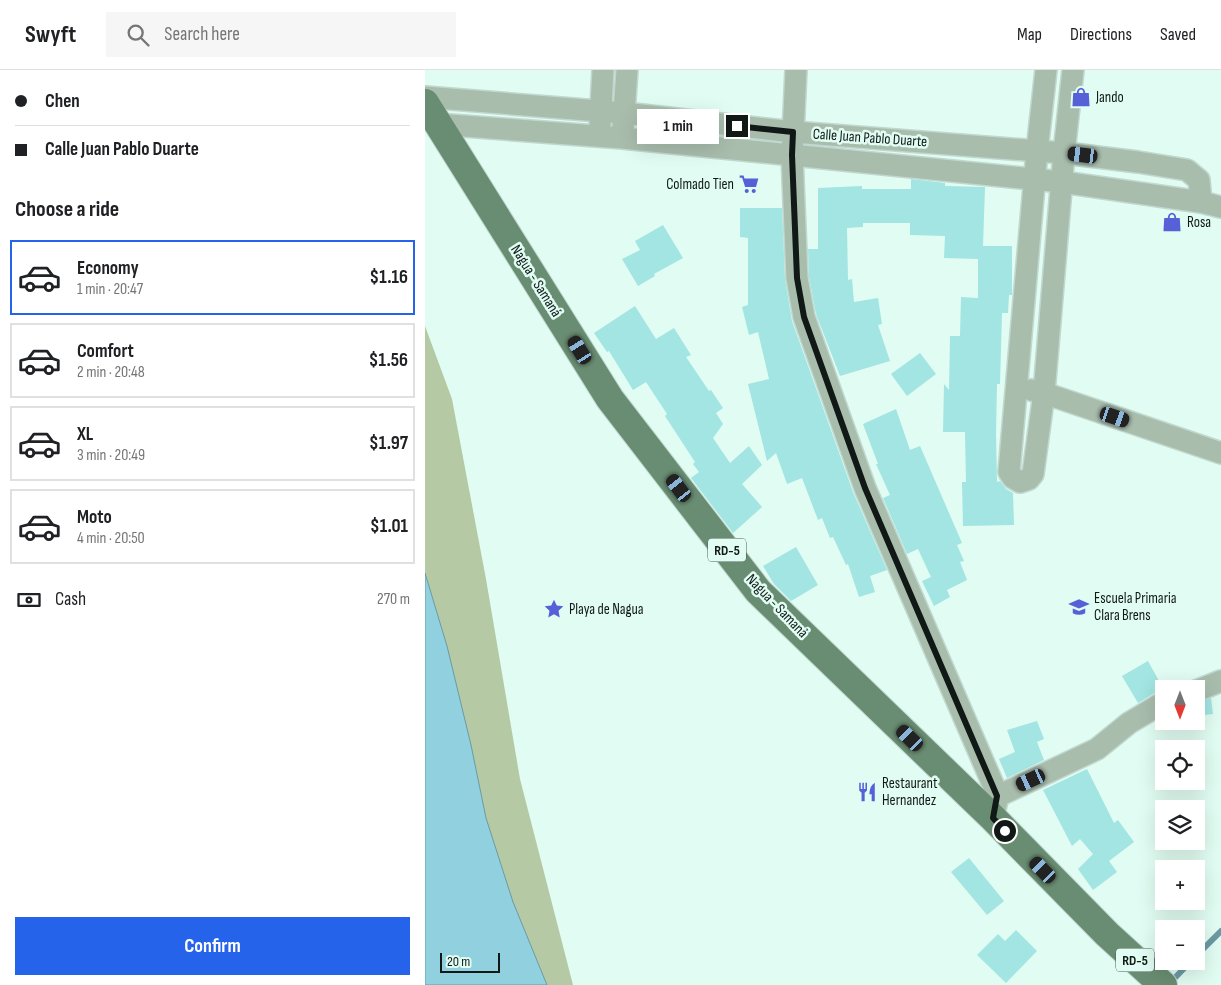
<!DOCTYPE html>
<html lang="en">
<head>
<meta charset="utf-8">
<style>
	:root { --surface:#fff; --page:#f6f6f6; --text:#202124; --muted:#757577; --line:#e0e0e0; --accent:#2563eb }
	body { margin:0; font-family:"Sofia Sans Condensed",sans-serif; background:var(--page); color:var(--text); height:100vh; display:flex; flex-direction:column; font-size:19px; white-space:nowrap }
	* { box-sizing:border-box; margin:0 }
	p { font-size:16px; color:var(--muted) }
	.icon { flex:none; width:28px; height:28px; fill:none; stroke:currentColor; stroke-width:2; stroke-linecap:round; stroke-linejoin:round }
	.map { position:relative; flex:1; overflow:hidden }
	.drawer { display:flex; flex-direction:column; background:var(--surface); width:425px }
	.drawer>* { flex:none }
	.banner { display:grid; align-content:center; height:110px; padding:0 15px; background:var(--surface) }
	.needle { width:32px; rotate:180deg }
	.tools { position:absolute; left:730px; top:610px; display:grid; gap:10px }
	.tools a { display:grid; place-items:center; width:50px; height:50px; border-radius:0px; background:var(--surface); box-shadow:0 5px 20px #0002; font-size:25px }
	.scale { position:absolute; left:15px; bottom:12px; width:60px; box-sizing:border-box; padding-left:5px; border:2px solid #101916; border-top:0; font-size:14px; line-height:18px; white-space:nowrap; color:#101916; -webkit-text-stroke:4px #e1fcf2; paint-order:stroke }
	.end { position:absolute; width:22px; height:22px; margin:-11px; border:6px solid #101916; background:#fff; box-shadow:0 0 0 2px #fff }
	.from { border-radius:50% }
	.bubble { position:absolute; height:35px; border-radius:0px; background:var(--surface); box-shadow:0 5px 20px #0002; font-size:16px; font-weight:700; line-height:35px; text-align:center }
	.car { position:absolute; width:15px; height:30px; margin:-15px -8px; border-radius:6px; box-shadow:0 0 4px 1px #0007; background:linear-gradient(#222 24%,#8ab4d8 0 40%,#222 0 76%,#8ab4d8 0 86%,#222 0) }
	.banner b { display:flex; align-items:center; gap:18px; height:48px; font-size:19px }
	.banner b+b { border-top:1px solid var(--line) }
	.banner i { width:12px; height:12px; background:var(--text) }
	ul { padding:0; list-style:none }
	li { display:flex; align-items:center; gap:15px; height:75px; margin:0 10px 8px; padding:0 5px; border:2px solid var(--line); border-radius:0px }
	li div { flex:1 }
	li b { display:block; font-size:19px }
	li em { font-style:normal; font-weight:700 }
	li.active { border-color:var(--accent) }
	li>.icon { width:45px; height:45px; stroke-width:1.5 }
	h2 { padding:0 15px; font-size:22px; line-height:60px }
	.pay { display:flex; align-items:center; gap:12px; height:55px; padding:0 15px; font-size:19px }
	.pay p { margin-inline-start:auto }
	.action { display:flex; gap:10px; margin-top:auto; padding:10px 15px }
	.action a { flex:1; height:58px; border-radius:0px; background:var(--accent); color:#fff; font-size:20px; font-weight:700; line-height:58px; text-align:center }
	header { display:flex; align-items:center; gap:30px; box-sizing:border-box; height:70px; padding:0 25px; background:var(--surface); border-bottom:1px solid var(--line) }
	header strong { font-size:24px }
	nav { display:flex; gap:28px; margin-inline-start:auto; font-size:18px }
	.search { width:350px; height:45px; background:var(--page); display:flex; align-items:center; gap:12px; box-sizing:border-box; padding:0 18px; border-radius:0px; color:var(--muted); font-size:19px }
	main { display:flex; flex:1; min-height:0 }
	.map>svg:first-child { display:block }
	.green { fill:#b5caa4 }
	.water { fill:#91d1df; stroke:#6a9aa3 }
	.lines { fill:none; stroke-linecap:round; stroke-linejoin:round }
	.stream { stroke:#6a9aa3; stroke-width:6 }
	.building { fill:#a2e5e2 }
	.street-casing { stroke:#c0d8cf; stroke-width:24 }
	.primary-casing { stroke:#c0d8cf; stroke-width:30 }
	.street { stroke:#a9bdad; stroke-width:21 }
	.primary { stroke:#698d72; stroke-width:28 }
	.route { stroke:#101916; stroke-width:6 }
	.labels { text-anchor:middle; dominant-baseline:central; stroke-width:5; stroke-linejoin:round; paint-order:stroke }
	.shield { fill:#e1fcf2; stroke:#4f5d58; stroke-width:1 }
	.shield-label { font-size:14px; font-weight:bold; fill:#101916 }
	.poi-label { font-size:15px; fill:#101916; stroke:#e1fcf2; text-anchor:start }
	.street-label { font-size:15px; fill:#101916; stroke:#e1fcf2 }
</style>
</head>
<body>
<header>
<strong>Swyft</strong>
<div class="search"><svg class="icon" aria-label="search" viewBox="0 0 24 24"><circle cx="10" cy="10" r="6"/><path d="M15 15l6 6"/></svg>Search here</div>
<nav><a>Map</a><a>Directions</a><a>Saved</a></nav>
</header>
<main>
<section class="drawer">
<div class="banner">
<b><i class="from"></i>Chen</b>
<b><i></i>Calle Juan Pablo Duarte</b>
</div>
<h2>Choose a ride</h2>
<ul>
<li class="active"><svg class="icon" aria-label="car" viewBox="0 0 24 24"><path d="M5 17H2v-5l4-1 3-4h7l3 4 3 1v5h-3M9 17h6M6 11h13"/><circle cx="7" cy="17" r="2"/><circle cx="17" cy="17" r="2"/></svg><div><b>Economy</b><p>1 min · 20:47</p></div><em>$1.16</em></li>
<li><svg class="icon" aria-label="car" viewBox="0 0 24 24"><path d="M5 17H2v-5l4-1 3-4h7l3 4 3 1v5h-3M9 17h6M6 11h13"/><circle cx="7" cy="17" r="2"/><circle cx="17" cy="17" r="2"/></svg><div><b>Comfort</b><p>2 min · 20:48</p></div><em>$1.56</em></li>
<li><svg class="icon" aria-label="car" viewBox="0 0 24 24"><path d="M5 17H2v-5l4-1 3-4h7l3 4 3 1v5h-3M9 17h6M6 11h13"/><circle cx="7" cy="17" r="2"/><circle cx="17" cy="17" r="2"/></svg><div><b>XL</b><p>3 min · 20:49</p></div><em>$1.97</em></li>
<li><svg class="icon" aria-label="car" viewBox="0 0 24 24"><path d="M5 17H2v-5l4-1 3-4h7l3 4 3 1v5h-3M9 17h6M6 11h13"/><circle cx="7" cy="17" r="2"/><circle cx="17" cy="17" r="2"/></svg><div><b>Moto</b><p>4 min · 20:50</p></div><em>$1.01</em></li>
</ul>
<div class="pay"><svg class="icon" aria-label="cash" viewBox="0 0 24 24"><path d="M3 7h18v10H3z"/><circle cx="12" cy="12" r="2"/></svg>Cash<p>270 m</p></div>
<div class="action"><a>Confirm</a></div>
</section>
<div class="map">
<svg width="796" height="915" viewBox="0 0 796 915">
	<rect width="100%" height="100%" fill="#e1fcf2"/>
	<polygon class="green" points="0,256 27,329 61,509 95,709 148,915 0,915"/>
	<polygon class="water" points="0,503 22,576 46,675 61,748 88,832 122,915 0,915"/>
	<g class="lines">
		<g class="stream">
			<polyline points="771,886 796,861"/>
			<polyline points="744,914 766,891"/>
		</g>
	</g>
	<g class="building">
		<polygon points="486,109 520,113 520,116 560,117 558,176 587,176 587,225 584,225 583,243 577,243 575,314 572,314 571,364 572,412 575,411 581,419 588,423 589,455 538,456 537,412 541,412 540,362 518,362 519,314 524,320 525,266 535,266 536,227 553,228 553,189 519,188 520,166 485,165 485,153 438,153 438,157 422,158 423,210 427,209 429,232 453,228 457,254 453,255 465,291 415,306 391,244 384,207 383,179 393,179 393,118 437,116 437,119 486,119"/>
		<polygon points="315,138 357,138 360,209 367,251 428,422 462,500 445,506 450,522 434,527 423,494 421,495 408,467 405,468 397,448 393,450 377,408 362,414 351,383 342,391 323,314 344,309 333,262 324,265 317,237 323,235 323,168 315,167"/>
		<polygon points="238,155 258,188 229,204 230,206 213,216 197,189 215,180 210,171"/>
		<polygon points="210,236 231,269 249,258 266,285 261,287 284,321 286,320 298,338 291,343 298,354 288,368 305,393 324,376 337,395 317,414 337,437 308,463 266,408 274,402 268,394 270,392 240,346 242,344 221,312 208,320 184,281 182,282 169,263"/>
		<polygon points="495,283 511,304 482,326 466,304"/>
		<polygon points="471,339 485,380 495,376 537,473 532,475 539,491 535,492 542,510 522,520 525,527 509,536 497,511 506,507 493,479 482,484 458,428 465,425 451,394 453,394 438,354"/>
		<polygon points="371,477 393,515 366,531 349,514 338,496"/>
		<polygon points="723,591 739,620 733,621 713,633 697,606"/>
		<polygon points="786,628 788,644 771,646 771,633"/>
		<polygon points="612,651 619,669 612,672 619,690 582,708 574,689 590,682 582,660"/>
		<polygon points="662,699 689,753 693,750 709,772 684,791 692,802 668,820 653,799 668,784 655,769 647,776 618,720"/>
		<polygon points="544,788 579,831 562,845 526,802"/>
		<polygon points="591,860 612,881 581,913 552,885 573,864 580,871"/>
	</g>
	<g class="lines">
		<defs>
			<g id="street">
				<polyline points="371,0 367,85 372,208 379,247 440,418 573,726 568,748"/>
				<polyline points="621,0 612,81 584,402 588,408 595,412 604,409 608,404 619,323 639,83 648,0"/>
				<polyline points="0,27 199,43 368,62 639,83 713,92 762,100 774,110 776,132"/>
				<polyline points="12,54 197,68 637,112 776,132 796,137"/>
				<polyline points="175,55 178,0"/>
				<polyline points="198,58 202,0"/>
				<polyline points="606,320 619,323 796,383"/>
				<polyline points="771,621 796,611"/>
				<polyline points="573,726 672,679 704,653 739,632"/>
			</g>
			<polyline id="primary" points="0,33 185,329 333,521 568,748 682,864 738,915"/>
		</defs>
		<use href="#street" class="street-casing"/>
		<use href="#primary" class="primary-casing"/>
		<use href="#street" class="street"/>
		<use href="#primary" class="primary"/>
	</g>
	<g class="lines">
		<polyline class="route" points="312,56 368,62 367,85 372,208 379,247 440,418 572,726 568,748 580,761"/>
	</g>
	<defs>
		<symbol id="shop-bare" viewBox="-9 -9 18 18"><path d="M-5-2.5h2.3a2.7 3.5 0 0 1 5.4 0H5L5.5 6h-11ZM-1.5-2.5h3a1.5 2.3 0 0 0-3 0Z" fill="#5761d7" stroke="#e1fcf2" stroke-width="2.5" paint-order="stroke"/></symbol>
		<symbol id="supermarket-bare" viewBox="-9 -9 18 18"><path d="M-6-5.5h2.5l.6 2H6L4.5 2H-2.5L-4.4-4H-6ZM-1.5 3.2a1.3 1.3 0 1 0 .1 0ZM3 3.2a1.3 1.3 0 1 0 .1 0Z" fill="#5761d7" stroke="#e1fcf2" stroke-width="2.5" paint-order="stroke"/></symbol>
		<symbol id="school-bare" viewBox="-9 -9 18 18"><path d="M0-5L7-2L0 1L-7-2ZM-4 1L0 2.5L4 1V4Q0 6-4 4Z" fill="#5761d7" stroke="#e1fcf2" stroke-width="2.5" paint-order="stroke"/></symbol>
		<symbol id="sight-bare" viewBox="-9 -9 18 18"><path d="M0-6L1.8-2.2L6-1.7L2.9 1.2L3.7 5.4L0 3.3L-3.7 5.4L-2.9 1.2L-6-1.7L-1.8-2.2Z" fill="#5761d7" stroke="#e1fcf2" stroke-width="2.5" paint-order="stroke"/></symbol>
		<symbol id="restaurant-bare" viewBox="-9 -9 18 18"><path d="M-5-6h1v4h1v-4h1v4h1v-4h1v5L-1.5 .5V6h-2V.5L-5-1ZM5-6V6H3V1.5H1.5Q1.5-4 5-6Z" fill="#5761d7" stroke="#e1fcf2" stroke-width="2.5" paint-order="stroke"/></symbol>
	</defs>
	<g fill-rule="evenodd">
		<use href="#shop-bare" x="642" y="13" width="28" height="28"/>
		<use href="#supermarket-bare" x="310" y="100" width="28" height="28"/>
		<use href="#shop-bare" x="733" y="138" width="28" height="28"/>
		<use href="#school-bare" x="640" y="523" width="28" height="28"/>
		<use href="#sight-bare" x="115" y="525" width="28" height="28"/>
		<use href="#restaurant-bare" x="428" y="708" width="28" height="28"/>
	</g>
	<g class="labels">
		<g class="shield">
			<rect x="283" y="468.5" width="38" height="23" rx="4"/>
			<rect x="691" y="878.5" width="38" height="23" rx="4"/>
		</g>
		<g class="shield-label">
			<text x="302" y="480">RD-5</text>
			<text x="710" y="890">RD-5</text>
		</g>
		<g class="poi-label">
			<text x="671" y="27">Jando</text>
			<text x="309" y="114" text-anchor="end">Colmado Tien</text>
			<text x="762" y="152">Rosa</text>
			<text x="669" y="528">Escuela Primaria<tspan x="669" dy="17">Clara Brens</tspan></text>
			<text x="144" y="539">Playa de Nagua</text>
			<text x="457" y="713">Restaurant<tspan x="457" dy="17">Hernandez</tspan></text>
		</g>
		<g class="street-label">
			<text transform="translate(445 68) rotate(4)">Calle Juan Pablo Duarte</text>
			<text transform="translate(111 211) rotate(58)">Nagua - Samaná</text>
			<text transform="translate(352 536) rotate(46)">Nagua - Samaná</text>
		</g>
	</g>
</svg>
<div class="tools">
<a><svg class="needle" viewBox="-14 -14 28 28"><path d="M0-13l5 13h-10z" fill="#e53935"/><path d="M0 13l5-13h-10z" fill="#757577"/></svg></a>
<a><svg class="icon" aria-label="locate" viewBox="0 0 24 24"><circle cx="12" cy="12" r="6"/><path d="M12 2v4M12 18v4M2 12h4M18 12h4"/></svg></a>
<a><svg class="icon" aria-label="layers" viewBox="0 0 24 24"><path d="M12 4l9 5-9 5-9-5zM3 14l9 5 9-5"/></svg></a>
<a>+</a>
<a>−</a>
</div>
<div class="scale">20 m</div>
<i class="end from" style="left:580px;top:761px"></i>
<i class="end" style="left:312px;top:56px"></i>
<div class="bubble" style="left:212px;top:39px;width:82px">1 min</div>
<i class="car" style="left:658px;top:85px;rotate:277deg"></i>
<i class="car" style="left:155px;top:280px;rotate:328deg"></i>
<i class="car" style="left:690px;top:347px;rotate:109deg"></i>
<i class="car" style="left:254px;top:418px;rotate:323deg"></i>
<i class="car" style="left:485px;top:668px;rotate:314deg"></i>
<i class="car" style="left:606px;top:710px;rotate:245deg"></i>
<i class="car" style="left:618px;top:800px;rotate:316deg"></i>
</div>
</main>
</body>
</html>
